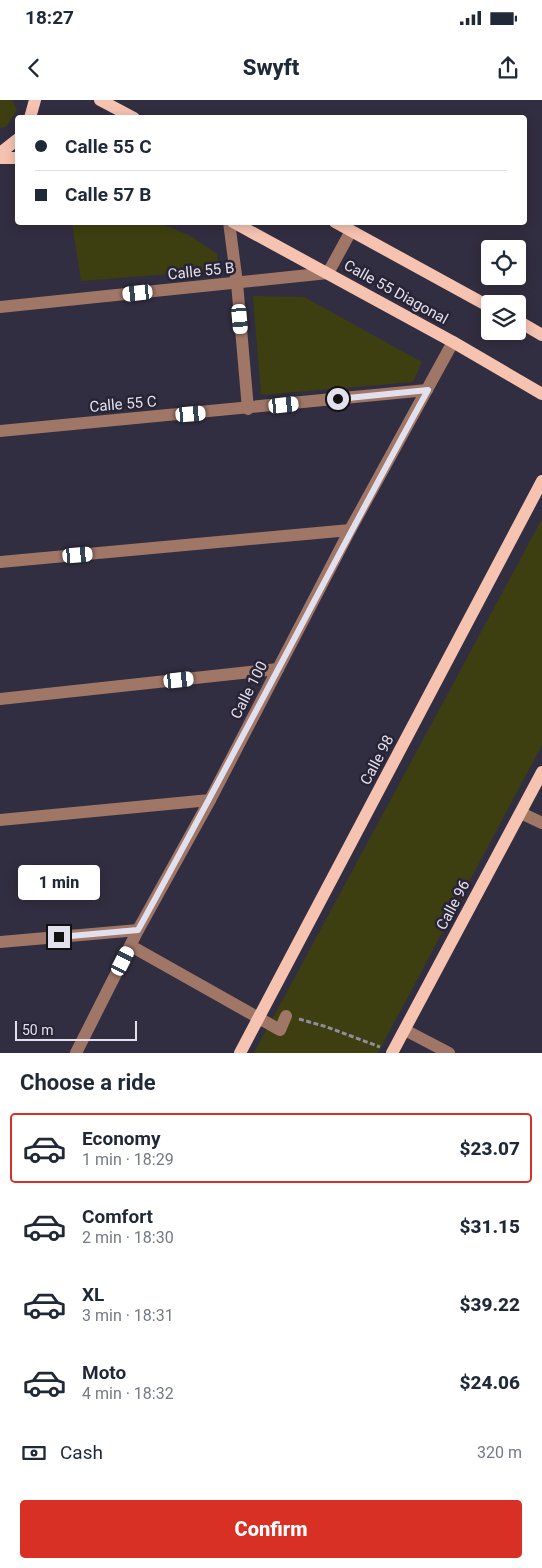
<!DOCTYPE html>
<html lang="en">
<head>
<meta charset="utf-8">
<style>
	:root { --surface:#fff; --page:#f2f2f3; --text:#1f2937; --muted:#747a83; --line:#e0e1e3; --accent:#d93025 }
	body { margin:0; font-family:Roboto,sans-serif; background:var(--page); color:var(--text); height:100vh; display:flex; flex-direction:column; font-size:19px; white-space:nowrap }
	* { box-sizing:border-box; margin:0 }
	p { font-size:16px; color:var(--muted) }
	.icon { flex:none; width:28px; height:28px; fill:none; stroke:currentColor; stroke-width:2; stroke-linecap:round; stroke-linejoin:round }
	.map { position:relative; height:953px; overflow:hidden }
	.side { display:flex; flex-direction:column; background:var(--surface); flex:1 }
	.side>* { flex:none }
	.banner { position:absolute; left:15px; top:15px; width:512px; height:110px; border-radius:5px; box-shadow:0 2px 12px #0003; display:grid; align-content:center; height:110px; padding:0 20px; background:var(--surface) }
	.tools { position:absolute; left:481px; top:140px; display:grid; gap:10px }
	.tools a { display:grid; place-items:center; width:45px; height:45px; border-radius:5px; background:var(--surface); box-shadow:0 2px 12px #0003; font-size:25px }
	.scale { position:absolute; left:15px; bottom:12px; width:122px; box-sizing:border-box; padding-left:5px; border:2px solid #e2e0ed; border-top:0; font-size:14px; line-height:18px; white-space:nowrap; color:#e2e0ed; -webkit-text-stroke:4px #282436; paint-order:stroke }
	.end { position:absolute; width:22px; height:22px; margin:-11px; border:6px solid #e2e0ed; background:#111; box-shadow:0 0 0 2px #111 }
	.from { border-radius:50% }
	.bubble { position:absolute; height:35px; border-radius:5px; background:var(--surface); box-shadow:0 2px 12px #0003; font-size:16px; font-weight:800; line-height:35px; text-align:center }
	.car { position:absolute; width:15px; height:30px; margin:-15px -8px; border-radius:6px; box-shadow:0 0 4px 1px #0007; background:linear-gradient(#fff 24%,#345 0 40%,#fff 0 76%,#345 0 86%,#fff 0) }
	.banner b { display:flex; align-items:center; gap:18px; height:48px; font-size:19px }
	.banner b+b { border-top:1px solid var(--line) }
	.banner i { width:12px; height:12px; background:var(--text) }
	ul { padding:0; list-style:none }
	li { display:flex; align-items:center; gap:15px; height:70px; margin:0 10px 8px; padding:0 10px; border:2px solid transparent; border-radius:5px }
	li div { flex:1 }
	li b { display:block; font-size:19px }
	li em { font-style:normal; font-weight:800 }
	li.on { border-color:var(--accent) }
	li>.icon { width:45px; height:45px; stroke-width:1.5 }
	h2 { padding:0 20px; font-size:22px; line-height:60px }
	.pay { display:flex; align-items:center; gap:12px; height:55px; padding:0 20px; font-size:19px }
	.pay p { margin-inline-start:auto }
	.action { display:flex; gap:10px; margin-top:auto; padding:10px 20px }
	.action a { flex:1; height:58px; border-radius:5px; background:var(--accent); color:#fff; font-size:20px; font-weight:800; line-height:58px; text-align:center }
	.status { display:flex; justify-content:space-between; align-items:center; height:35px; padding:0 25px; background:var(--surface); direction:ltr }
	.status svg { height:14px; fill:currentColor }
	header { display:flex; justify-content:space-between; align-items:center; height:65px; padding:0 20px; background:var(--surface); font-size:22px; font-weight:800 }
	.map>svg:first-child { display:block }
	.green { fill:#3e3f10 }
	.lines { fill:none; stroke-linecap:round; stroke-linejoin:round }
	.path { stroke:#908d9d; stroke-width:3; stroke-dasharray:5 2.5; stroke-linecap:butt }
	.minor { stroke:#a07667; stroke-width:12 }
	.major { stroke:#f7c3b1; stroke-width:12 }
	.route { stroke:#e2e0ed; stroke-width:6 }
	.labels { text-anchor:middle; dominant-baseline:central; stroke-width:5; stroke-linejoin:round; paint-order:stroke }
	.street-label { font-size:15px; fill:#e2e0ed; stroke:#282436 }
</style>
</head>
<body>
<div class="status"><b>18:27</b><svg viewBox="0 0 49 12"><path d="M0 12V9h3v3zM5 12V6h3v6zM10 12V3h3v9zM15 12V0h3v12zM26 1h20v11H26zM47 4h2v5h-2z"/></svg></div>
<header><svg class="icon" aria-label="back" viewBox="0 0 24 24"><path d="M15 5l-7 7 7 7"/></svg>Swyft<svg class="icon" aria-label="share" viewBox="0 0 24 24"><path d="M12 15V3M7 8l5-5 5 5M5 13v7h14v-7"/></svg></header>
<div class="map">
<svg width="542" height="953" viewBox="0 0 542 953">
	<rect width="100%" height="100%" fill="#322e41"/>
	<g class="green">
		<polygon points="0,0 12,0 17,10 6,27 0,28"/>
		<polygon points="72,123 159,123 189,135 217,154 219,170 81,181"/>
		<polygon points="253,196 304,197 422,262 413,282 261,295"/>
		<polygon points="542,419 542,645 378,953 254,953"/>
	</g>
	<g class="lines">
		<polyline class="path" points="299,919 327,927 380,947"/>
		<g class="minor">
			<polyline points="229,122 237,183 248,309"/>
			<polyline points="0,207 328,173 351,131"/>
			<polyline points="0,331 427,290"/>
			<polyline points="0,462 350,430"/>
			<polyline points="0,599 278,569"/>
			<polyline points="521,713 542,723"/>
			<polyline points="0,720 210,700"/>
			<polyline points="0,842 138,830"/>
			<polyline points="131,846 280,930 286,916"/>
			<polyline points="405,930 449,953"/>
			<polyline points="76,953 138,830 210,700 350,430 453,242"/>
		</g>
		<g class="major">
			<polyline points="100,0 134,18"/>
			<polyline points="30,18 35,0"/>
			<polyline points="0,53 18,39"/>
			<polyline points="0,58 18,58"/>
			<polyline points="233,122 453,242 542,294"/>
			<polyline points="335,122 490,207"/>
			<polyline points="518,221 542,235"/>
			<polyline points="240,953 542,381"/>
			<polyline points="392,953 542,672"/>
		</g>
	</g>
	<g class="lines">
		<path class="route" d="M59 837 138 830C237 651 329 469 428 290L338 299"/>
	</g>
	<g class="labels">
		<g class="street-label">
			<text transform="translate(201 171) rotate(-6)">Calle 55 B</text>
			<text transform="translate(396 192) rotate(29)">Calle 55 Diagonal</text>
			<text transform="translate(123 304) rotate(-5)">Calle 55 C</text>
			<text transform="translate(249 590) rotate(-63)">Calle 100</text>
			<text transform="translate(377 660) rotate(-62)">Calle 98</text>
			<text transform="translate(453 805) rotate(-62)">Calle 96</text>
		</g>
	</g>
</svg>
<div class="tools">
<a><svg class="icon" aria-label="locate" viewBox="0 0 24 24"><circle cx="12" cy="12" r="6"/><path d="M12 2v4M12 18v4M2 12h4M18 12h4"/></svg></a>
<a><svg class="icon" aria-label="layers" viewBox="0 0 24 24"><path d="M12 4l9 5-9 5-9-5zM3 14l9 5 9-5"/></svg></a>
</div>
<div class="scale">50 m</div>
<i class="end from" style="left:338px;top:299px"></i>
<i class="end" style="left:59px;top:837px"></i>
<div class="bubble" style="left:18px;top:765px;width:82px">1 min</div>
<i class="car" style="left:138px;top:193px;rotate:264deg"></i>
<i class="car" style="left:240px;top:219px;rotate:175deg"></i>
<i class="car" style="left:284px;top:305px;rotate:84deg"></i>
<i class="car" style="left:191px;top:314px;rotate:85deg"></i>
<i class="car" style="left:78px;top:455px;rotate:85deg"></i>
<i class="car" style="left:179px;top:580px;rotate:84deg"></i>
<i class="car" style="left:123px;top:861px;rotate:27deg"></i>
<div class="banner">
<b><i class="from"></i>Calle 55 C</b>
<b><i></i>Calle 57 B</b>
</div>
</div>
<section class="side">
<h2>Choose a ride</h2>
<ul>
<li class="on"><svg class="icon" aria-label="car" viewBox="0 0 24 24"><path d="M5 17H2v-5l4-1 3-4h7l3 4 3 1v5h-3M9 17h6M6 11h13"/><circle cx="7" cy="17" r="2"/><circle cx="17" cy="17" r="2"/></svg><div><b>Economy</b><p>1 min · 18:29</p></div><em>$23.07</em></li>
<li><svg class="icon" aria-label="car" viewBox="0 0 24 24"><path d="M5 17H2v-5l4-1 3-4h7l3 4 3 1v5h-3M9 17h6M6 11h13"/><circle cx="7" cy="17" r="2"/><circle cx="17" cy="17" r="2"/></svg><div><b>Comfort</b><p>2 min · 18:30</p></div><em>$31.15</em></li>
<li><svg class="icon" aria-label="car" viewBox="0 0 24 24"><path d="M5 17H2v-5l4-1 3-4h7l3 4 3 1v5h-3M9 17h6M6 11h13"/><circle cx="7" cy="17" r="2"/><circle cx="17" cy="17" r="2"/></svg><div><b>XL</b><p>3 min · 18:31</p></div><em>$39.22</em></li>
<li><svg class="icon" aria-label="car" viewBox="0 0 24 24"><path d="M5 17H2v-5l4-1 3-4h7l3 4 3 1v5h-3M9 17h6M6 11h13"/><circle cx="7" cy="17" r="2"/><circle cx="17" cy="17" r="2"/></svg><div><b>Moto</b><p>4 min · 18:32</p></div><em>$24.06</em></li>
</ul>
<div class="pay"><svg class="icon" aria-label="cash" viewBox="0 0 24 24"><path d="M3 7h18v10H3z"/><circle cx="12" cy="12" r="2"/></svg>Cash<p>320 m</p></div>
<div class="action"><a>Confirm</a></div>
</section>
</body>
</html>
